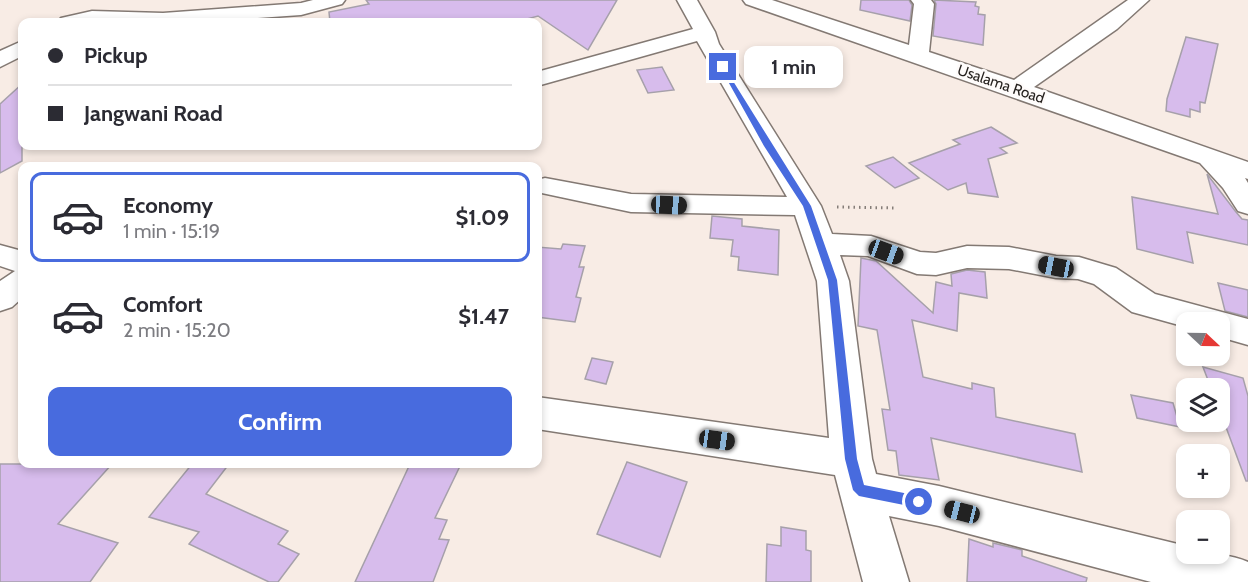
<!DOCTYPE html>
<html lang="en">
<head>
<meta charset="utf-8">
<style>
	:root { --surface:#fff; --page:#f2f2f3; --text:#2b2b33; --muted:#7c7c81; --line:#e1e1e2; --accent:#486bde }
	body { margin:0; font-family:Cabin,sans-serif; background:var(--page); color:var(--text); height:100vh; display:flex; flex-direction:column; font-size:22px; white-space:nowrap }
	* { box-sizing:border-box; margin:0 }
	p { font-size:20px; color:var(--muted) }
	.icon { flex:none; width:33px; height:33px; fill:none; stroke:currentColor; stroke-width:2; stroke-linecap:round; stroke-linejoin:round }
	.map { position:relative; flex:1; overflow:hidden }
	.drawer { position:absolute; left:18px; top:162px; width:524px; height:306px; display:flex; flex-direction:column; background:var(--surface); border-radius:12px; box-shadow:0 3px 9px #0003 }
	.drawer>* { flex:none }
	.banner { position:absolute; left:18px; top:18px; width:524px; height:132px; border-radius:12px; box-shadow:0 3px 9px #0003; display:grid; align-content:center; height:132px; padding:0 30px; background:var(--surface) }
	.needle { width:39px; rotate:112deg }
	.controls { position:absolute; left:1176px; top:312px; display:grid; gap:12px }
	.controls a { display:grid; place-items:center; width:54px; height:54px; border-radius:12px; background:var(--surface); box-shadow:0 3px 9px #0003; font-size:30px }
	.end { position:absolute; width:27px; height:27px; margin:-14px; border:8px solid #486bde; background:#fff; box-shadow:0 0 0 3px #fff }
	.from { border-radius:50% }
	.bubble { position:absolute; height:42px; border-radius:12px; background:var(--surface); box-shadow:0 3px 9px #0003; font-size:20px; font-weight:800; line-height:42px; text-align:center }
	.car { position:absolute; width:18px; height:36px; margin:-18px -9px; border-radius:8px; box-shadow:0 0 4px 2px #0007; background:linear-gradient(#222 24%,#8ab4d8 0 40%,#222 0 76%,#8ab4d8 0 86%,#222 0) }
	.banner b { display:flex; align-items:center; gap:21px; height:57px; font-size:22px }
	.banner b+b { border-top:2px solid var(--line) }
	.banner i { width:15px; height:15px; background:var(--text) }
	ul { padding:10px 0 0; list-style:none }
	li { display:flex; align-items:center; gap:18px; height:90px; margin:0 12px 9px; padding:0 18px; border:3px solid transparent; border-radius:12px }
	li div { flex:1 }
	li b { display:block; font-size:22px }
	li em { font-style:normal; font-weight:800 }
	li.on { border-color:var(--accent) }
	li>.icon { width:54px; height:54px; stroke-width:1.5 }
	.cta { display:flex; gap:12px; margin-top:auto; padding:12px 30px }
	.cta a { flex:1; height:69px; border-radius:12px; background:var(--accent); color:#fff; font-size:24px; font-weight:800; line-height:69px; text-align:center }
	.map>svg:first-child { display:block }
	.building { fill:#d7bcec; stroke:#a6a0aa; stroke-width:1.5 }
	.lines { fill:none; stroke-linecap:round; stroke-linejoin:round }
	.minor-casing { stroke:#837973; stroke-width:3 }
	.path { stroke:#857d78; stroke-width:3; stroke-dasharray:1.5 4; stroke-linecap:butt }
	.minor { fill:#fff; fill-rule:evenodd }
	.route { fill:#486bde }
	.labels { text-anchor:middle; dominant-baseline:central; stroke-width:5; stroke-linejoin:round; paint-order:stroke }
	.far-street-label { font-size:15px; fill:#26221f; stroke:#fefbfa }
</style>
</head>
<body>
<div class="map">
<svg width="1248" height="582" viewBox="0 0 1248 582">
	<rect width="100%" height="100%" fill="#f8ece5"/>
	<g class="building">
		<polygon points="366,0 617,0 588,50 538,16 516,22 330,22 329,12 369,4"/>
		<polygon points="861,0 909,0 912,5 910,21 860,10"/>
		<polygon points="934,0 976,2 975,6 979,7 978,14 985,15 983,45 933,36 936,4"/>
		<polygon points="1186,37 1218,44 1205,103 1200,102 1200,112 1190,109 1190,117 1166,111 1167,99"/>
		<polygon points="662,67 674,90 648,93 637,70"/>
		<polygon points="22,84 22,161 0,173 0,104"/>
		<polygon points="991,127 1017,143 1000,148 1007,153 988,159 998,197 968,193 966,183 948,190 909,163 960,144 953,140"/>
		<polygon points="893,157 919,178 895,188 866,166"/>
		<polygon points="1207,174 1236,212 1242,219 1248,220 1248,245 1187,232 1193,263 1137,249 1132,197 1218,214"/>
		<polygon points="712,216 742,219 742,226 779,230 778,275 738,270 739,257 731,256 733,240 710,238"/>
		<polygon points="563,244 585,246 579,267 584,267 576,297 581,298 575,322 537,317 537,247 561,249"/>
		<polygon points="861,258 876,261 933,313 936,282 952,286 951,274 967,270 985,272 987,298 959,293 957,331 912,320 923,377 972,389 972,383 994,388 996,417 1075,434 1082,472 931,438 939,480 899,475 896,451 888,450 882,409 890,410 877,330 858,326"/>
		<polygon points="1218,283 1248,290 1248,317 1225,311"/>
		<polygon points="592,358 613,362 606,384 585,379"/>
		<polygon points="1203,367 1243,378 1248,396 1248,481 1246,481 1220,411 1220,388 1211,388"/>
		<polygon points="1131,395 1173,403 1180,427 1137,418"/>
		<polygon points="627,462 687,482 660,557 597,534"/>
		<polygon points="0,464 112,464 58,524 118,543 90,582 0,582"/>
		<polygon points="192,464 229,464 206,494 288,531 278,544 299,554 278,582 269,582 189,544 199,532 149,517"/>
		<polygon points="410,464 461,464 435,518 447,520 439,539 449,540 433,582 355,582"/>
		<polygon points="781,527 806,531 806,550 811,551 811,582 766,582 767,544 781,546"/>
		<polygon points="969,539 993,547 993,543 1022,550 1022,556 1087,578 1086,582 967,582"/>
	</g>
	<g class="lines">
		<defs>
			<g id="minor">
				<polygon points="313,0 345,0 342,4 301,15 197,22 58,22 61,18 92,11 163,13 301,3"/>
				<path d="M677 0H697L715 32 719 44 821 206 832 234 871 236 920 252 936 253 967 246 1009 247 1056 256 1079 257 1116 268 1155 294 1248 319V345L1220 337V322H1186V327L1132 312 1094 284 1078 279 1056 278 1009 269 967 268 936 275 917 274 868 256 840 255 849 281 872 459 876 474 939 486 1186 546V554C1208 554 1228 553 1248 562V582H1151L939 526 889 516 909 582H863L835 475 537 429V397L829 438 817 281 795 215 631 212 537 192V180L545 178 631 194 787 197 697 41 537 86V72L693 29Z"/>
				<polygon points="743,0 772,0 909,45 914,4 911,0 931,0 934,4 929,52 1014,80 1128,0 1149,0 1117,29 1034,87 1248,162 1248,179 1245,178 1248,183 1248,214 1238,211 1223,188 1200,163 746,4"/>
				<polygon points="22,41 22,56 0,67 0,51"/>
				<polygon points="0,245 22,251 22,298 12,307 0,311 0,281 15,271 0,266"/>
			</g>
		</defs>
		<use href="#minor" class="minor-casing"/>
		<polyline class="path" points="837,207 897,208"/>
		<use href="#minor" class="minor"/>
	</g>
	<polygon class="route" points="723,65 811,206 837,280 857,459 864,485 919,496 925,502 923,506 919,508 859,496 853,490 845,459 828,280 803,206 764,146 720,67"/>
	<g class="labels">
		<g class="far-street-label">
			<text transform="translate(1001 84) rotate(19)">Usalama Road</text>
		</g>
	</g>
</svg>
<div class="controls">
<a><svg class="needle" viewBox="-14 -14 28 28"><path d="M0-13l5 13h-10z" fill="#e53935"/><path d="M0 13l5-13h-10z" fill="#7c7c81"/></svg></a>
<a><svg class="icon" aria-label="layers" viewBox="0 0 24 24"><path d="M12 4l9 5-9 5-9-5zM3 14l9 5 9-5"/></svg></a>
<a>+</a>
<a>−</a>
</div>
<i class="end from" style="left:919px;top:502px"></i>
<i class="end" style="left:723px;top:67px"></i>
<div class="bubble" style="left:744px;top:46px;width:99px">1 min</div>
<i class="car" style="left:669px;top:205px;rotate:93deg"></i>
<i class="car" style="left:886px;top:252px;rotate:110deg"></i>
<i class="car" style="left:1056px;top:267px;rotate:281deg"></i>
<i class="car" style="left:717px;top:440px;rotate:98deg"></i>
<i class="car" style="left:962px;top:512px;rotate:284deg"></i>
<div class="banner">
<b><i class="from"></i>Pickup</b>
<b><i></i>Jangwani Road</b>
</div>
<section class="drawer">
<ul>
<li class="on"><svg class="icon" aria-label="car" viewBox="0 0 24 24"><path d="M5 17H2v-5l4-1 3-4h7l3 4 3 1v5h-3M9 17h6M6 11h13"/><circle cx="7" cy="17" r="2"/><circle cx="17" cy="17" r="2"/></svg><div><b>Economy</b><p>1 min · 15:19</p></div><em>$1.09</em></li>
<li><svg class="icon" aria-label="car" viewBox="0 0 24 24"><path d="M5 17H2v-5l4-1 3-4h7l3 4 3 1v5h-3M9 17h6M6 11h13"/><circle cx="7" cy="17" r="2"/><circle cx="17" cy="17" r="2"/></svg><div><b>Comfort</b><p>2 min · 15:20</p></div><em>$1.47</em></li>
</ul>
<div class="cta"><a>Confirm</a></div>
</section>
</div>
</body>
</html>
